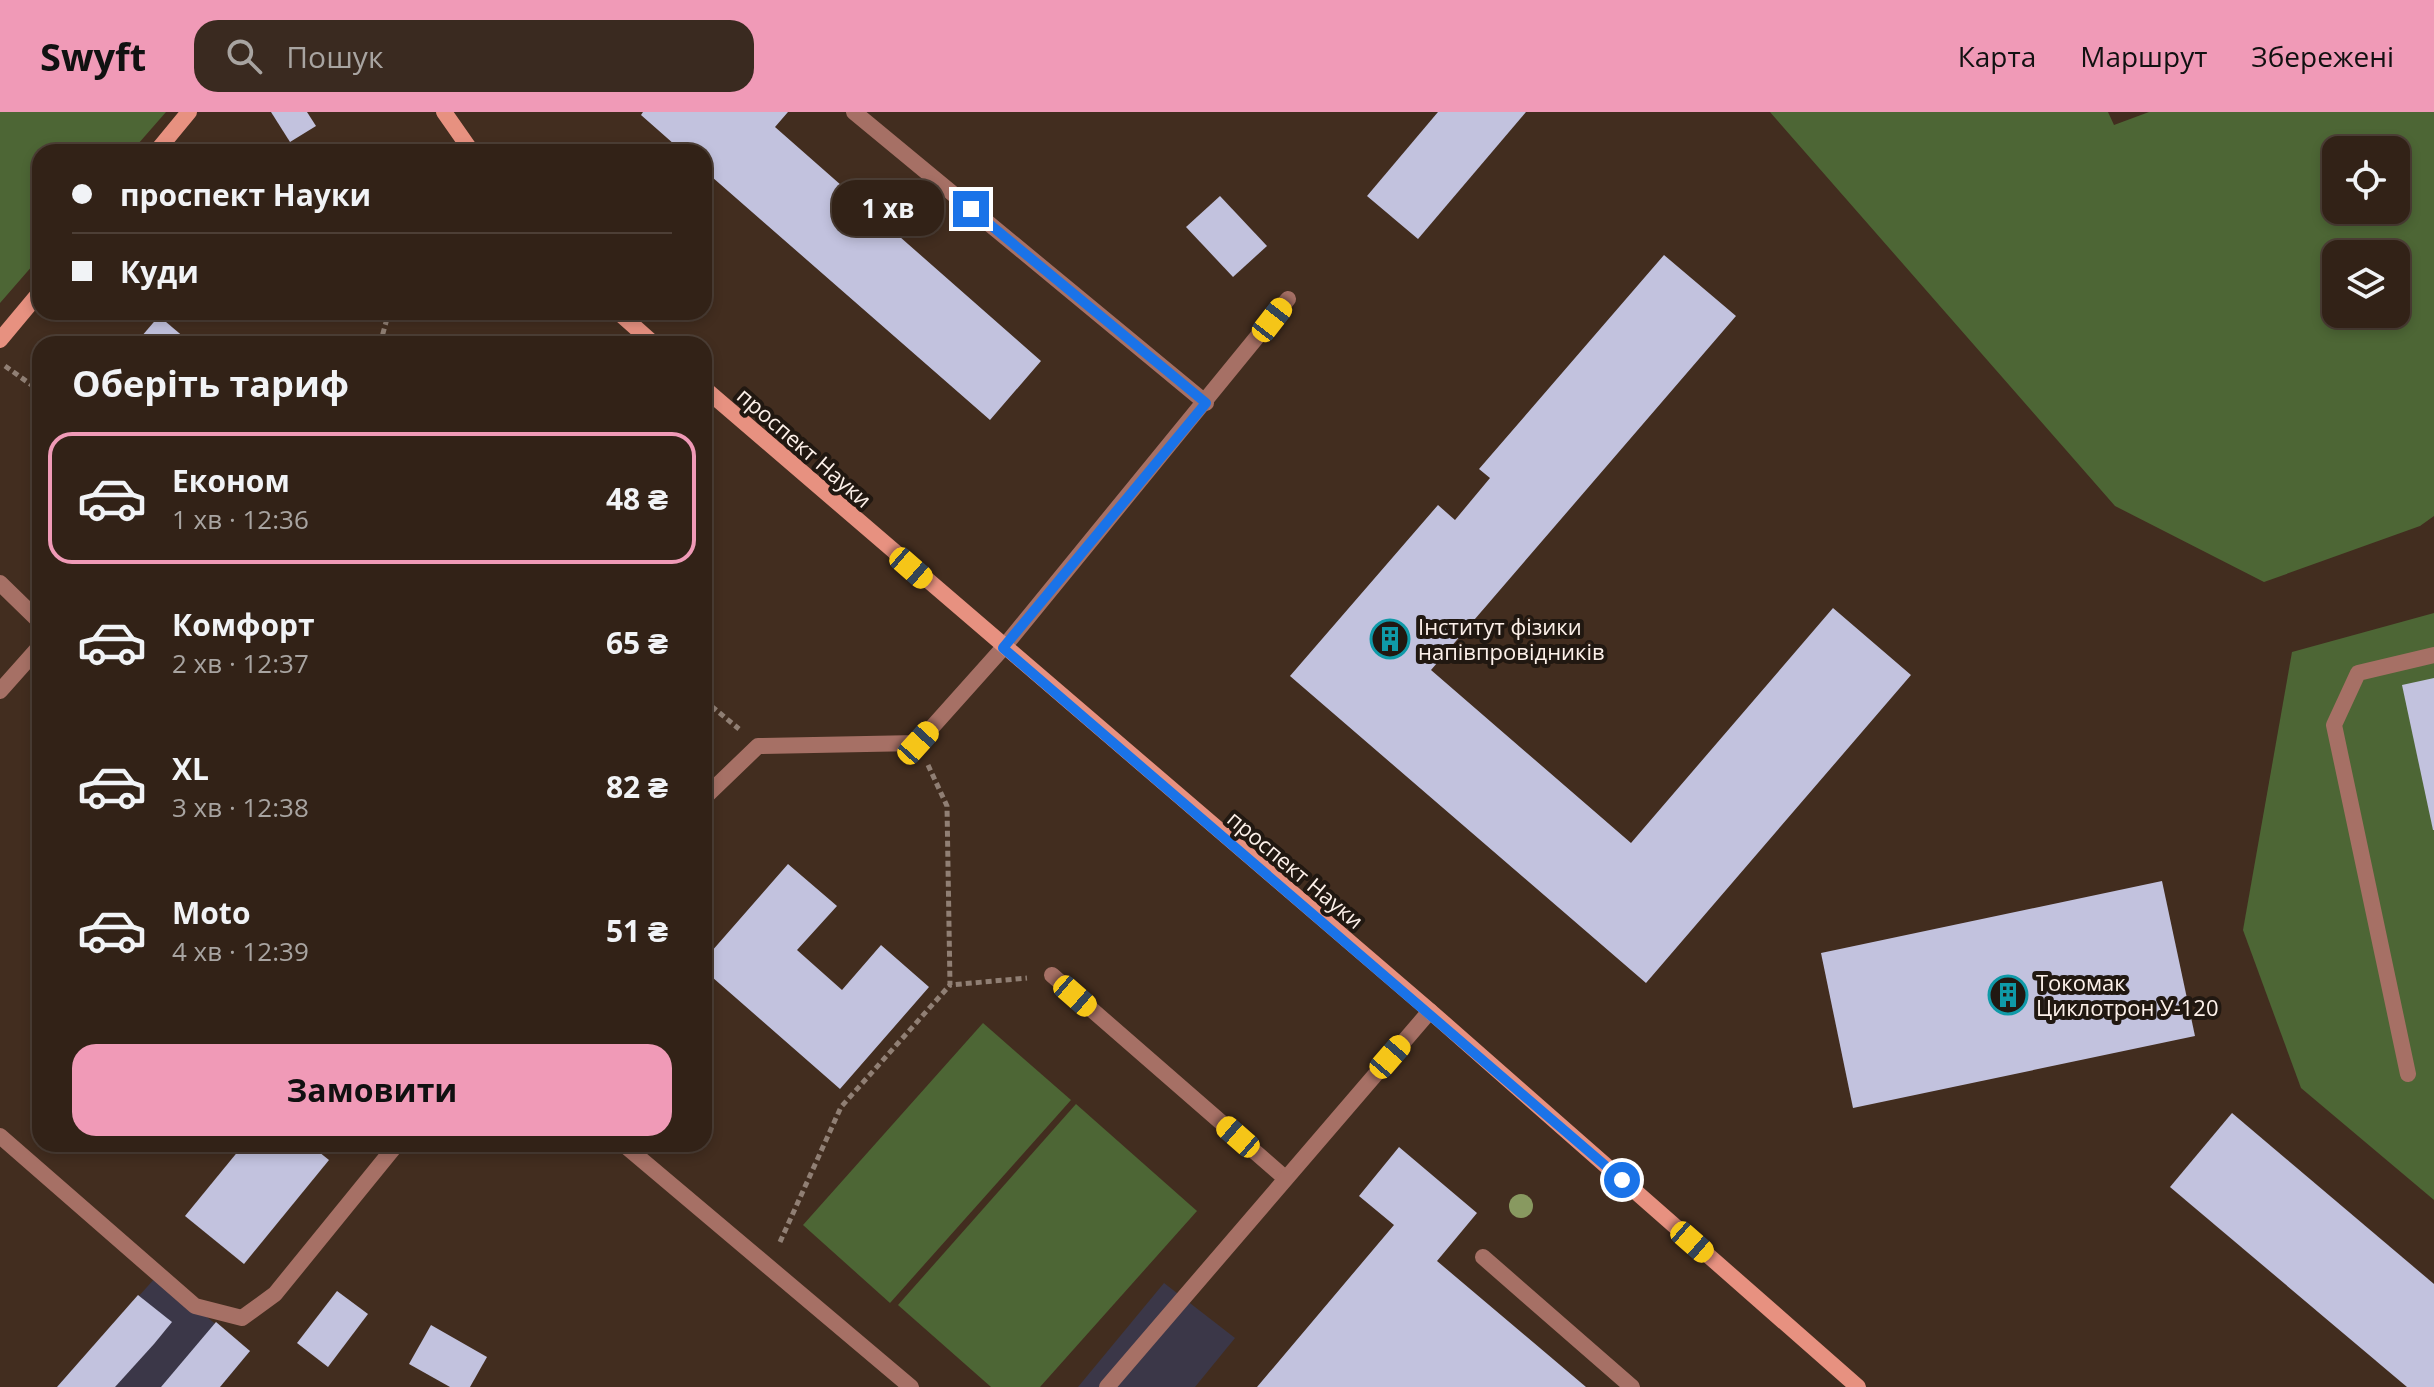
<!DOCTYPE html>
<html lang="uk">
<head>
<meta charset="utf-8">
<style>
	:root { --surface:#322217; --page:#3a2a20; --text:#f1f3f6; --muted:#a8a4a1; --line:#4d3f36; --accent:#f09ab7 }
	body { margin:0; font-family:"Open Sans",sans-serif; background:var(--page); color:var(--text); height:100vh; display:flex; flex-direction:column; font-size:30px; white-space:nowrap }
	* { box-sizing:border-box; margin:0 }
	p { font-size:26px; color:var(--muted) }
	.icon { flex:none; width:44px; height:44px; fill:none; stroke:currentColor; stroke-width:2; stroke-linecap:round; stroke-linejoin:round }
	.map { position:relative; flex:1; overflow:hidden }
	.drawer { position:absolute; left:32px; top:224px; width:680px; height:816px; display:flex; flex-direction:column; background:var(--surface); border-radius:24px; box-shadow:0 4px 12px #0003,0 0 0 2px var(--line) }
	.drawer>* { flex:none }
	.top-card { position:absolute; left:32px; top:32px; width:680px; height:176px; border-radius:24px; box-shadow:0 4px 12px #0003,0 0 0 2px var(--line); display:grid; align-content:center; height:176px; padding:0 40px; background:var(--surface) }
	.tools { position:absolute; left:2322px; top:24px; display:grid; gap:16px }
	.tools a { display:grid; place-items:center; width:88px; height:88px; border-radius:16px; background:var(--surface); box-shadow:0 4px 12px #0003,0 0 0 2px var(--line); font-size:40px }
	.end { position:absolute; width:36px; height:36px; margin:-18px; border:10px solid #1a73e8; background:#fff; box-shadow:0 0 0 4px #fff }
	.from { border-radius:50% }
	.bubble { position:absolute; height:56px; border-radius:24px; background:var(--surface); box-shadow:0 4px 12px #0003,0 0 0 2px var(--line); font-size:26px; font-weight:700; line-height:56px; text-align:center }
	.car { position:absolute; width:24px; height:48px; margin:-24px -12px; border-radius:10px; box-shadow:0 0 6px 2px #0007; background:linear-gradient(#f5c518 24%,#345 0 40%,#f5c518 0 76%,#345 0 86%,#f5c518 0) }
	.top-card b { display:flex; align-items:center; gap:28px; height:76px; font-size:30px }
	.top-card b+b { border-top:2px solid var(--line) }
	.top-card i { width:20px; height:20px; background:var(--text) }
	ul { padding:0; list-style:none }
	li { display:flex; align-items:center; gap:24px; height:132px; margin:0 16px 12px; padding:0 24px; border:4px solid transparent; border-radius:24px }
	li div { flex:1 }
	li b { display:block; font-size:30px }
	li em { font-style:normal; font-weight:700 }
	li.active { border-color:var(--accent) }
	li>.icon { width:72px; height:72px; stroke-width:1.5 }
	h2 { padding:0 40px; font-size:36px; line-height:96px }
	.cta { display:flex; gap:16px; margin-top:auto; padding:16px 40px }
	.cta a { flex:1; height:92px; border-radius:24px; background:var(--accent); color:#111; font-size:32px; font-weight:700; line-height:92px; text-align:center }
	header { display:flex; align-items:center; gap:48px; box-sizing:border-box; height:112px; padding:0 40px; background:var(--accent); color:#111 }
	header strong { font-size:38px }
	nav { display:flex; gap:44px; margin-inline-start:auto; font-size:28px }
	.search { width:560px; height:72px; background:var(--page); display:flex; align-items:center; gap:20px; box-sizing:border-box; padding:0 28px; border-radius:24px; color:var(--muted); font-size:30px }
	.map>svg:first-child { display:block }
	.industrial { fill:#3b3748 }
	.green { fill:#4d6635; fill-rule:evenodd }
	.building { fill:#c2c2de }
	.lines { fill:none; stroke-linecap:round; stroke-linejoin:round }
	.path { stroke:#907f74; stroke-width:5; stroke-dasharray:6 4; stroke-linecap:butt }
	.lane { stroke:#a67065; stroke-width:16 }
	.secondary { stroke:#e79180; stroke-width:16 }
	.tree { fill:#889960 }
	.route { stroke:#1a73e8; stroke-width:10 }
	.labels { text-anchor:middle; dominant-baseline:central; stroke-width:8; stroke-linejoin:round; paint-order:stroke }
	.street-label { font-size:22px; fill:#fdf1ea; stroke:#211811 }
	.poi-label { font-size:22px; fill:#fdf1ea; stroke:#211811; text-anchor:start }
</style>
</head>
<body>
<header>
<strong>Swyft</strong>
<div class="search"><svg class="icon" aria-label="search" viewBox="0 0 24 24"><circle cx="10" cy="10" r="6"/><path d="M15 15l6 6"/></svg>Пошук</div>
<nav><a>Карта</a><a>Маршрут</a><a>Збережені</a></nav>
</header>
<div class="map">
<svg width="2434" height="1275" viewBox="0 0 2434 1275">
	<rect width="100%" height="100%" fill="#422d1f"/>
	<g class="industrial">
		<polygon points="156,1165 250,1239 220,1275 57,1275"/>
		<polygon points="1164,1171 1235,1226 1195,1275 1078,1275"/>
	</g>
	<g class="green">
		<polygon points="0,0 166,0 131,40 40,40 40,145 0,191"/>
		<path d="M1770 0H2108L2114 13 2149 0H2434V404L2420 414 2264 470 2115 394ZM2336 38H2396V98H2336ZM2396 142V202H2336V142Z"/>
		<polygon points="2434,501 2434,1088 2301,976 2243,818 2292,540"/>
		<polygon points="983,911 1071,988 890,1191 803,1113"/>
		<polygon points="1076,992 1197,1099 1040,1275 991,1275 898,1193"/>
	</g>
	<g class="building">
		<polygon points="271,0 307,0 316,14 290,30"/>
		<polygon points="643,0 788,0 775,15 1041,249 990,308 704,58 704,40 683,40 641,3"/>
		<polygon points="1438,0 1526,0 1418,127 1367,84"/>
		<polygon points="1220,84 1267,134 1233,165 1186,115"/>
		<polygon points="1664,143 1736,204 1431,558 1631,731 1833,496 1911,563 1646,871 1290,564 1438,393 1455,408 1490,366 1479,357"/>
		<polygon points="159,204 192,232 135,232"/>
		<polygon points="2434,566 2434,718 2433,718 2402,573"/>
		<polygon points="788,752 837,794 797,838 842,878 881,833 929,875 840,977 704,858 704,848"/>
		<polygon points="2162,769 2195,924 1853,996 1821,841"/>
		<polygon points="2232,1001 2434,1172 2434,1275 2407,1275 2170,1075"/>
		<polygon points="244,1032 309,1032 329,1048 244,1152 185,1104"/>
		<polygon points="1399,1035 1477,1101 1437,1149 1586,1275 1257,1275 1394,1113 1359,1084"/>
		<polygon points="337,1179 368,1202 328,1255 297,1231"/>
		<polygon points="138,1183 172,1210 154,1232 115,1275 57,1275"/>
		<polygon points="216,1210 250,1239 220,1275 161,1275"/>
		<polygon points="431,1213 487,1245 470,1275 450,1275 409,1252"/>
	</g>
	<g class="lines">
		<g class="path">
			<polyline points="380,232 388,203 384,200"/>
			<polyline points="5,254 40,279"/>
			<polyline points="704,588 739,617"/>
			<polyline points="928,653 947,694 950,873 1027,866"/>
			<polyline points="780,1130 841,995 950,873"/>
		</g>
		<g class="lane">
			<polyline points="854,0 1206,291"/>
			<polyline points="0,471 40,510"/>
			<polyline points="0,579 40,534"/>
			<polyline points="704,686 758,634 918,631 1003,536 1288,187"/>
			<polyline points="1052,863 1285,1066"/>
			<polyline points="2408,962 2334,613 2358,561 2434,543"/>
			<polyline points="0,1024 195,1194 242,1206 275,1182 397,1032"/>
			<polyline points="623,1032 911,1275"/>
			<polyline points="1483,1145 1632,1275"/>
			<polyline points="1107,1275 1430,899"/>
		</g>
		<g class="secondary">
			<polyline points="444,0 472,40"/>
			<polyline points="156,40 189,0"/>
			<polyline points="618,200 654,232"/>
			<polyline points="0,228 40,180"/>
			<polyline points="704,276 1430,899 1858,1275"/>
		</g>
	</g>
	<circle class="tree" cx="1521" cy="1094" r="12"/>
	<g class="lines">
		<polyline class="route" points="971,97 1206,291 1003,536 1622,1068"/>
	</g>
	<defs>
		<symbol id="building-ring" viewBox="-11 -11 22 22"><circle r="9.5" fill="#211811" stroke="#0f9aa8" stroke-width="1.5"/><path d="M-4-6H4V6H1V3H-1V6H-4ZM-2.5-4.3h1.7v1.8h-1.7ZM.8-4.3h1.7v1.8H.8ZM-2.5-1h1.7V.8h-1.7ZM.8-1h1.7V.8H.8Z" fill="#0f9aa8"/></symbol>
	</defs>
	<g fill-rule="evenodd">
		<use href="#building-ring" x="1368" y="505" width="44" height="44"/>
		<use href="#building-ring" x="1986" y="861" width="44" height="44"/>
	</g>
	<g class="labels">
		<g class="street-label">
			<text transform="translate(805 335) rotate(41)">проспект Науки</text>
			<text transform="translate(1296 757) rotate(40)">проспект Науки</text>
		</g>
		<g class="poi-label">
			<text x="1418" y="514">Інститут фізики<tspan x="1418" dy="25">напівпровідників</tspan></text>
			<text x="2036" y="870">Токомак<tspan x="2036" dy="25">Циклотрон У-120</tspan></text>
		</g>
	</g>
</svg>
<div class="tools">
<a><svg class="icon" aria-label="locate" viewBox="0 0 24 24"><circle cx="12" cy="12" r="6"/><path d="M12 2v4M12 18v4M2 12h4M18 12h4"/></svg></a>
<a><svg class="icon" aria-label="layers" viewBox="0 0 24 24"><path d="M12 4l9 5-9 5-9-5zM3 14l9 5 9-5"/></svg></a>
</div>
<i class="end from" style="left:1622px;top:1068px"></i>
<i class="end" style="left:971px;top:97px"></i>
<div class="bubble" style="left:832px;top:68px;width:112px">1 хв</div>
<i class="car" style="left:1272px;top:208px;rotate:38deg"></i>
<i class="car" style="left:911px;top:456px;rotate:131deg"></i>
<i class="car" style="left:918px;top:631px;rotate:42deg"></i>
<i class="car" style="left:1075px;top:884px;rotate:131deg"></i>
<i class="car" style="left:1390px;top:945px;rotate:41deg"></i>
<i class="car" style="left:1238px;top:1025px;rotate:311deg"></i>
<i class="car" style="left:1692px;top:1130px;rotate:131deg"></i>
<div class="top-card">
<b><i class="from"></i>проспект Науки</b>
<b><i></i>Куди</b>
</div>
<section class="drawer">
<h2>Оберіть тариф</h2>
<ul>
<li class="active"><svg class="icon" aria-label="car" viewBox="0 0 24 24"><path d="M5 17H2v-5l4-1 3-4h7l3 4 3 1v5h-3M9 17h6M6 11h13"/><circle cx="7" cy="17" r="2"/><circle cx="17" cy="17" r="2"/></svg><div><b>Економ</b><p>1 хв · 12:36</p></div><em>48 ₴</em></li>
<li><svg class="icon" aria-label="car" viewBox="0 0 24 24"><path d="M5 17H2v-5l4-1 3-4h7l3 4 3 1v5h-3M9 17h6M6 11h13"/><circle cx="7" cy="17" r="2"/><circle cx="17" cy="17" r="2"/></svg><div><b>Комфорт</b><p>2 хв · 12:37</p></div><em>65 ₴</em></li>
<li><svg class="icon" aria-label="car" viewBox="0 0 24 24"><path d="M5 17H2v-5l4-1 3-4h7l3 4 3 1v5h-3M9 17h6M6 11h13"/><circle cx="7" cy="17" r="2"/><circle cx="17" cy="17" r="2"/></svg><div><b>XL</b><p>3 хв · 12:38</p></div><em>82 ₴</em></li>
<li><svg class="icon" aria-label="car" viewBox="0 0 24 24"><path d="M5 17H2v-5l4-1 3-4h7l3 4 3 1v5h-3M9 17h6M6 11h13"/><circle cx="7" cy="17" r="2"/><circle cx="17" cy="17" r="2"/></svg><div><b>Moto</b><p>4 хв · 12:39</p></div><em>51 ₴</em></li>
</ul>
<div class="cta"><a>Замовити</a></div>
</section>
</div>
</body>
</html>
